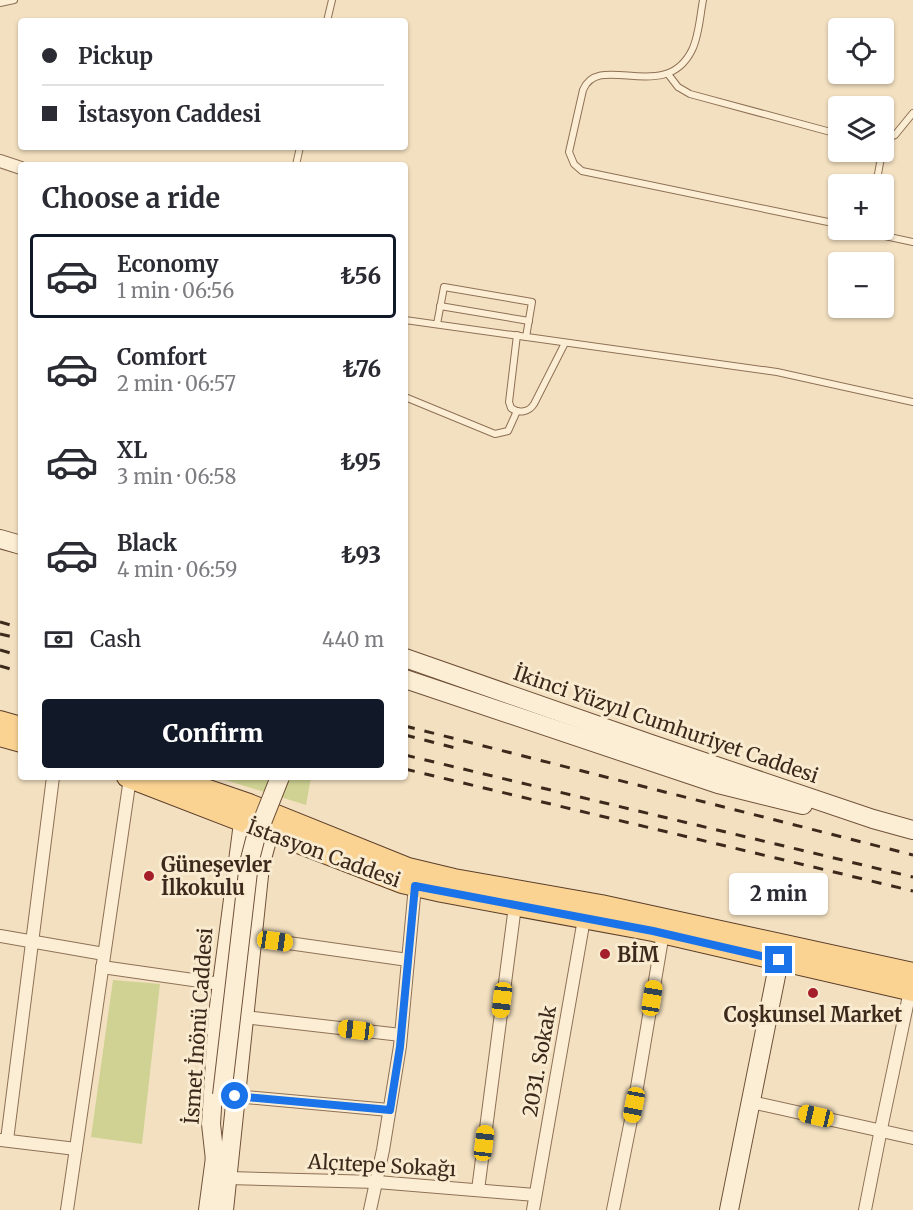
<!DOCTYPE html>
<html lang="en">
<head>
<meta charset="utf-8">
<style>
	:root { --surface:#fff; --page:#f2f2f3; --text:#2b2b33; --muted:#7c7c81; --line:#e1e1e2; --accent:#111827 }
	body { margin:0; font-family:Merriweather,serif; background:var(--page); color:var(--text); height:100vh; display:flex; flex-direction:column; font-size:22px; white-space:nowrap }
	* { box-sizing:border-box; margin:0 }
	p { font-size:20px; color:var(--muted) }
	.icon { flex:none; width:33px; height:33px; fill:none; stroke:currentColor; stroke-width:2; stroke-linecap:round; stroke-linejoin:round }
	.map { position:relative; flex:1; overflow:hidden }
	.drawer { position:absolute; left:18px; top:162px; width:390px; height:618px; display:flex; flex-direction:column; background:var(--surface); border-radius:6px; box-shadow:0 2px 4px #0004 }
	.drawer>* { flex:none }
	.guide { position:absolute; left:18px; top:18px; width:390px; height:132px; border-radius:6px; box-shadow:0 2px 4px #0004; display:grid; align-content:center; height:132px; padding:0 24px; background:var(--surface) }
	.tools { position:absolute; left:828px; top:18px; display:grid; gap:12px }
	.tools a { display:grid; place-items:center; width:66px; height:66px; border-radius:6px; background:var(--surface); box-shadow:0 2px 4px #0004; font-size:30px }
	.end { position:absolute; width:27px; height:27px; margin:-14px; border:8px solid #1a73e8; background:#fff; box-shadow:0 0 0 3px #fff }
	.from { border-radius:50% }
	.bubble { position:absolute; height:42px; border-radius:6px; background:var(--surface); box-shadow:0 2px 4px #0004; font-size:20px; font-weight:800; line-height:42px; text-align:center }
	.car { position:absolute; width:18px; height:36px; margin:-18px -9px; border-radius:8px; box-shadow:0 0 4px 2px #0007; background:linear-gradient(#f5c518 24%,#345 0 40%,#f5c518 0 76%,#345 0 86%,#f5c518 0) }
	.guide b { display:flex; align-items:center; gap:21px; height:57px; font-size:22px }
	.guide b+b { border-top:2px solid var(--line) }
	.guide i { width:15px; height:15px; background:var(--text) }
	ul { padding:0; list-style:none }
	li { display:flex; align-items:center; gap:18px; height:84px; margin:0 12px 9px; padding:0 12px; border:3px solid transparent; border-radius:6px }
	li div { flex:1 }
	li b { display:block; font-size:22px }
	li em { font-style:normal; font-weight:800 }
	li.active { border-color:var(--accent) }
	li>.icon { width:54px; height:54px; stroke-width:1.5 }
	h2 { padding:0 24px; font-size:27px; line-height:72px }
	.pay { display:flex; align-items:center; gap:15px; height:66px; padding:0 24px; font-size:22px }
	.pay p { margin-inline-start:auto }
	.cta { display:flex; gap:12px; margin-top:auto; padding:12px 24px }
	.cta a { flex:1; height:69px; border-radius:6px; background:var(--accent); color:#fff; font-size:24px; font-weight:800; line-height:69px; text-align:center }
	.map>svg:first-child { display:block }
	.green { fill:#cfd292 }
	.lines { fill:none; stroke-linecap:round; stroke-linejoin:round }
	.lane-casing { stroke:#8e7056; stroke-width:8 }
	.street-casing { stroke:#8e7056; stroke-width:14 }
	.secondary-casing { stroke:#705139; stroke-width:20 }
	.primary-casing { stroke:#5b3e2a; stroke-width:22 }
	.lane { stroke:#fceed4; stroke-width:6 }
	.street { stroke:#fceed4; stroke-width:12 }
	.secondary { stroke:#fceed4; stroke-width:18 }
	.primary { stroke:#fad393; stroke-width:20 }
	.rail { stroke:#3c291c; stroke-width:3; stroke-dasharray:10 10; stroke-linecap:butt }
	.secondary-bridge-casing { stroke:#705139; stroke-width:20; stroke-linecap:butt }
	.secondary-bridge { stroke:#fceed4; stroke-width:18 }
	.route { stroke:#1a73e8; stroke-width:8 }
	.poi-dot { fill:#a41f29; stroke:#f9ebd0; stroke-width:2 }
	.labels { text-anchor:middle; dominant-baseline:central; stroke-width:6; stroke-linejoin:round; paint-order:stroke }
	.street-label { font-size:20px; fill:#3c291c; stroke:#f9ebd0 }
	.poi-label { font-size:20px; font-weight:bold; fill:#3c291c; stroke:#f9ebd0; text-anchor:start }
</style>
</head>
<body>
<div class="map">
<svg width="913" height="1210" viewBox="0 0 913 1210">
	<rect width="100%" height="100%" fill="#f3e0c0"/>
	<g class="green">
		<polygon points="216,777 311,777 306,805"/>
		<polygon points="113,980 160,984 142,1144 91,1137"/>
	</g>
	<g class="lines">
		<defs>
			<g id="lane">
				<path d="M703 0C700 16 699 36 692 50 665 105 599 51 583 90L569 152 574 164 582 171 828 222 838 221"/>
				<polyline points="0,3 14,0"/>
				<polyline points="327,21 332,0"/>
				<polyline points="668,74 678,87 690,94 838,134"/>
				<polyline points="884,140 895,135 913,113"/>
				<polyline points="296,165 300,147"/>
				<polyline points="873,184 878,174 882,152"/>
				<polyline points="857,230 913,242"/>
				<polyline points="440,306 529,321"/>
				<polyline points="405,320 777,372 913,402"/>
				<polyline points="437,324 444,287 532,302 526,337"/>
				<path d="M517 335 509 402 511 408C519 414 529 412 534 404L565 343"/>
				<polyline points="405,397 495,434 508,431 517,411"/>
			</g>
			<g id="street">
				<polyline points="0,161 21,168"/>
				<polyline points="0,936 104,954"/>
				<polyline points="253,938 408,960"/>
				<polyline points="102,967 221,984"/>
				<polyline points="244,1017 401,1035"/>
				<polyline points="235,1096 389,1110"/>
				<polyline points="751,1102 913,1138"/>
				<polyline points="1,1140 76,1149"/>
				<polyline points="7,1140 53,777"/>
				<polyline points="228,1178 377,1182 535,1195"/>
				<polyline points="478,1190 515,906"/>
				<polyline points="67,1210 130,778"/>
				<polyline points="370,1210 383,1150 400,1046 415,886"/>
				<polyline points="533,1210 584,919"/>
				<polyline points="613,1210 634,1105 663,933"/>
				<polyline points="865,1210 882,1124 910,991"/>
			</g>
			<g id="secondary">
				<polyline points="0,539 21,545"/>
				<polyline points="405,658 651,744 873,819 913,830"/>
				<polyline points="405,679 718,784 803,805"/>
				<polyline points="215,1160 211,1124 218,1014 243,823"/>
				<polyline points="208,1210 216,1150"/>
				<polyline points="224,1210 260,866 269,833"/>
				<polyline points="729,1210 779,961"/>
			</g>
			<g id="primary">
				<polyline points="0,721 21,727"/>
				<polyline points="0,736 21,742"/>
				<polyline points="127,777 402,883 442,892 653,931 913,991"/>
				<polyline points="170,777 249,804 408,868 454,879 601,905 913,973"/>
			</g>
		</defs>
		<use href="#lane" class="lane-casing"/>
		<use href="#street" class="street-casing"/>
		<use href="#secondary" class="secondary-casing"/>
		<use href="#primary" class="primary-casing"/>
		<use href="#lane" class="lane"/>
		<use href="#street" class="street"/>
		<use href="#secondary" class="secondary"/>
		<use href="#primary" class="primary"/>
		<g class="rail">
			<polyline points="0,622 21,628"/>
			<polyline points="0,634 21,639"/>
			<polyline points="0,650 21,656"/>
			<polyline points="0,666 21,672"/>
			<polyline points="405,726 913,855"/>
			<polyline points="405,735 459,749"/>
			<polyline points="405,755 913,877"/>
			<polyline points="405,769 913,891"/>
		</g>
		<defs>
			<polyline id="secondary-bridge" points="222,1095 249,863 255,840 280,777"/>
		</defs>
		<use href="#secondary-bridge" class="secondary-bridge-casing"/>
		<use href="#secondary-bridge" class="secondary-bridge"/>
	</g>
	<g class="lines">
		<polyline class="route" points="235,1096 390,1110 400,1047 415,886 653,931 779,960"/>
	</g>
	<g class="poi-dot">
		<circle cx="149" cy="876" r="6"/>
		<circle cx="605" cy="954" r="6"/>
		<circle cx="813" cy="993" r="6"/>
	</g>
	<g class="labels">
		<g class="street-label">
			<text transform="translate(666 724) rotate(19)">İkinci Yüzyıl Cumhuriyet Caddesi</text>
			<text transform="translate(324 853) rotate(20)">İstasyon Caddesi</text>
			<text transform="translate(198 1026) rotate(-86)">İsmet İnönü Caddesi</text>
			<text transform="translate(539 1061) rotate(-80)">2031. Sokak</text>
			<text transform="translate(382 1165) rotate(3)">Alçıtepe Sokağı</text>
		</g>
		<g class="poi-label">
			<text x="161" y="864">Güneşevler<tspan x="161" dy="23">İlkokulu</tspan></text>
			<text x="617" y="954">BİM</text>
			<text x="813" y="1014" text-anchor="middle">Coşkunsel Market</text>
		</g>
	</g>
</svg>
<div class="tools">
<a><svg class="icon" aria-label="locate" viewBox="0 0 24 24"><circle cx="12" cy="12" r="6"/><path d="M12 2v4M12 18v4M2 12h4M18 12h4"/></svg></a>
<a><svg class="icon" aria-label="layers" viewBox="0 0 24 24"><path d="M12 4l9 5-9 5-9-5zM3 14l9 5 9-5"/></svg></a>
<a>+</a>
<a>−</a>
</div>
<i class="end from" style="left:235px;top:1096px"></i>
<i class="end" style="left:779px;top:960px"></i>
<div class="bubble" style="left:729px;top:873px;width:99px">2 min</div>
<i class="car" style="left:275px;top:941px;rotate:98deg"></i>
<i class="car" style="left:652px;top:998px;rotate:9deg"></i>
<i class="car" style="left:502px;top:1000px;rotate:187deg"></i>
<i class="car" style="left:356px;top:1030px;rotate:277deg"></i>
<i class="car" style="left:634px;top:1105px;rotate:191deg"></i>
<i class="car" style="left:816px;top:1116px;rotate:283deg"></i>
<i class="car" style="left:484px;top:1143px;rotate:7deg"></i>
<div class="guide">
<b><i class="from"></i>Pickup</b>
<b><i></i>İstasyon Caddesi</b>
</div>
<section class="drawer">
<h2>Choose a ride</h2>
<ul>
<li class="active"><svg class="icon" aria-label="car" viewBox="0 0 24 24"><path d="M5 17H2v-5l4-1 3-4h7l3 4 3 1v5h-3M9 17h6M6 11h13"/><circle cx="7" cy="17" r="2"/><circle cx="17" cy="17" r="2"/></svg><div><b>Economy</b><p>1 min · 06:56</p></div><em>₺56</em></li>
<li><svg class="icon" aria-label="car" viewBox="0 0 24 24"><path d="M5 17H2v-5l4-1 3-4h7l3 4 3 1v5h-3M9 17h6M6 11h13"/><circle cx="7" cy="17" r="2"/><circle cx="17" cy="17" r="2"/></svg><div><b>Comfort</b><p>2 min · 06:57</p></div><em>₺76</em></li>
<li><svg class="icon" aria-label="car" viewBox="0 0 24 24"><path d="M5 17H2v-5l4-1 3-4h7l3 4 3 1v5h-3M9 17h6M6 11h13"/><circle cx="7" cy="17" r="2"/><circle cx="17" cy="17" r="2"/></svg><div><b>XL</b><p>3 min · 06:58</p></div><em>₺95</em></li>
<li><svg class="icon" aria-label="car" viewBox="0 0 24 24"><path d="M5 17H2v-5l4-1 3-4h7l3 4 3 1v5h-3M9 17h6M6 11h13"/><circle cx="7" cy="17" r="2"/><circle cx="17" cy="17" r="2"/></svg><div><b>Black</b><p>4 min · 06:59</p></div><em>₺93</em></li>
</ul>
<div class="pay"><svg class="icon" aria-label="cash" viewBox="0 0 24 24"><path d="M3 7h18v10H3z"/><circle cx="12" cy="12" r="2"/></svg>Cash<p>440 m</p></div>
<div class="cta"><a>Confirm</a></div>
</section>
</div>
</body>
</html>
